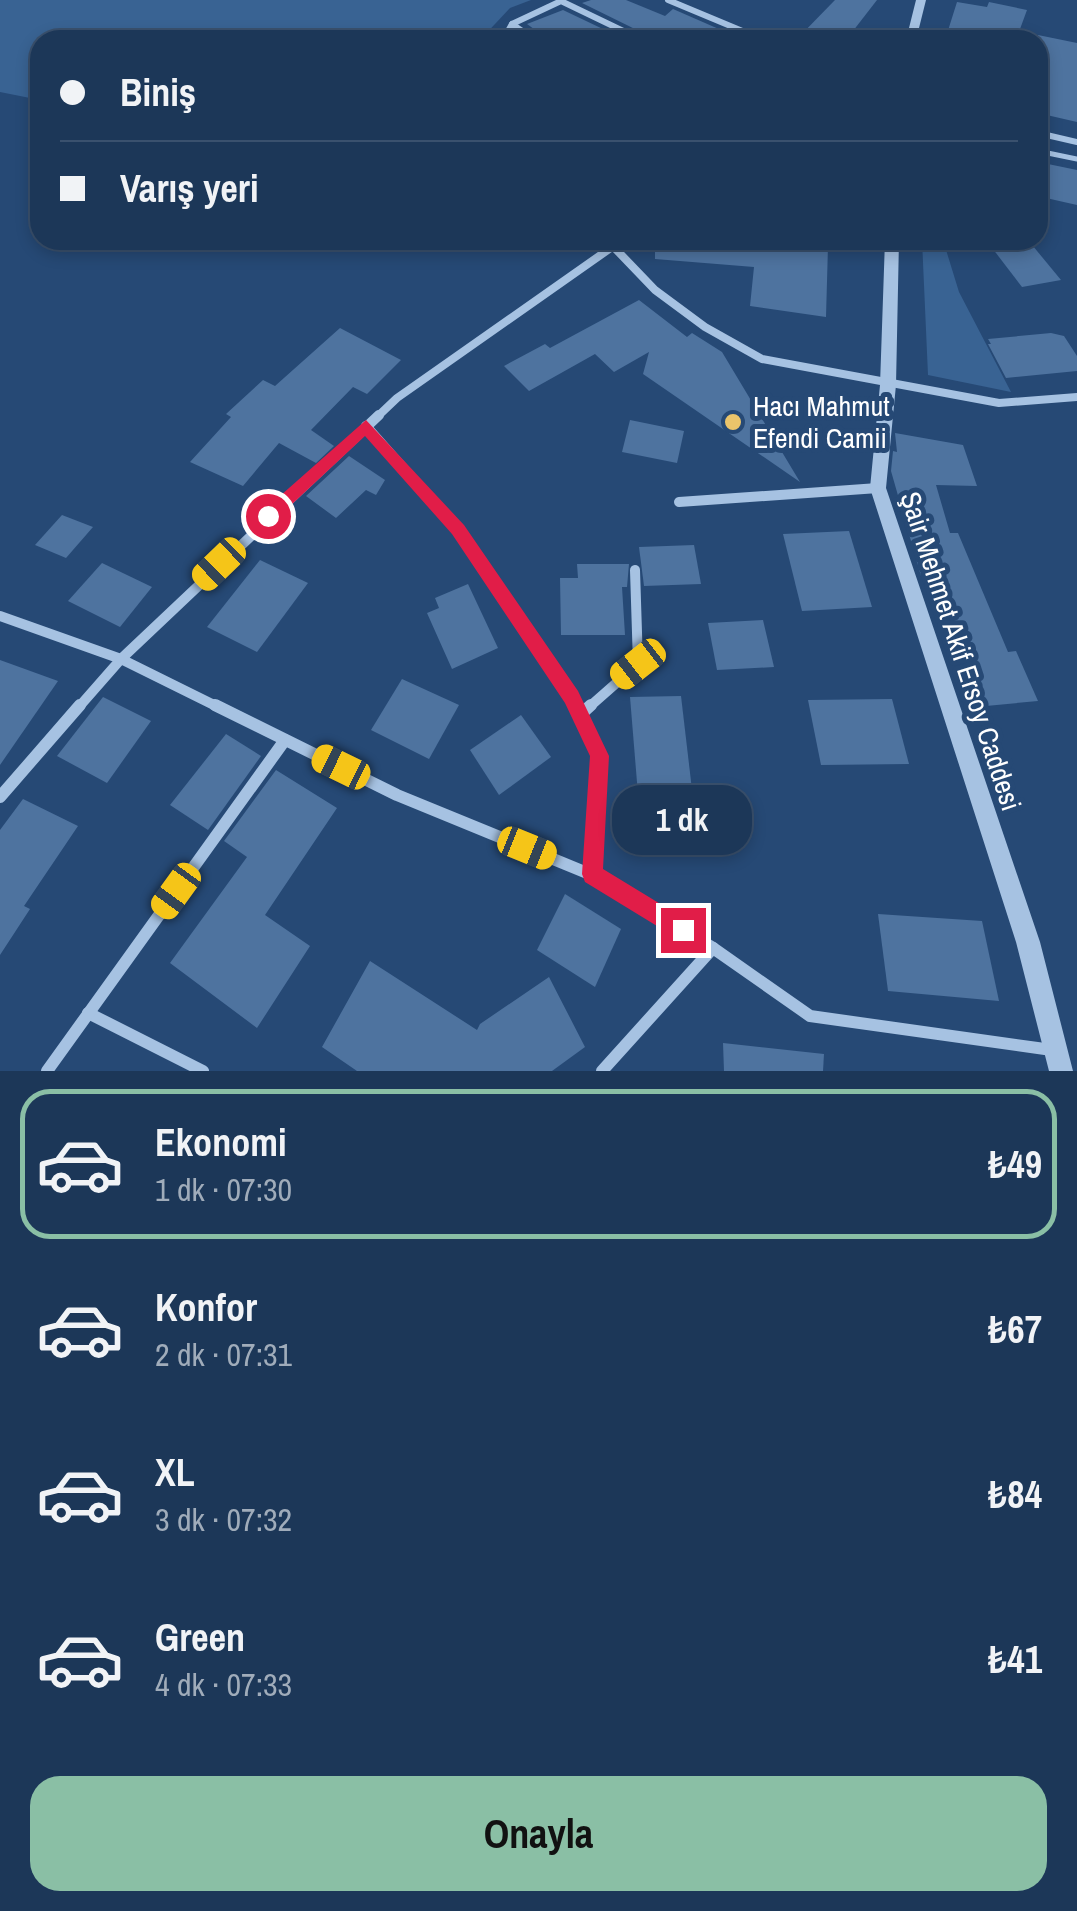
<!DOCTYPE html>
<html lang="tr">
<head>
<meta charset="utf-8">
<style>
	:root { --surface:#1c3758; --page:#253f5e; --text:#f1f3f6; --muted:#a0acba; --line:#3a516e; --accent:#8abfa5 }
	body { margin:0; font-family:"Archivo Narrow",sans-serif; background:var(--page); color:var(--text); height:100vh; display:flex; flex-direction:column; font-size:38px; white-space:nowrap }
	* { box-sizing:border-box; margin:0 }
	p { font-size:32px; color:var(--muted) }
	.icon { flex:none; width:55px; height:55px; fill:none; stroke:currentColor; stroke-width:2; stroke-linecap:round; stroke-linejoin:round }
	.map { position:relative; height:1071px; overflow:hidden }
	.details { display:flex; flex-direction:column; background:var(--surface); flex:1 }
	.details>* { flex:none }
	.hud { position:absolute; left:30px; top:30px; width:1018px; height:220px; border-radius:30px; box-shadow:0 5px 15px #0003,0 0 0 2px var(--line); display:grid; align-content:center; height:220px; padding:0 30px; background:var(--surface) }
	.end { position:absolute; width:45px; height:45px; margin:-22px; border:12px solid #e11d48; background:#fff; box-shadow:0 0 0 5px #fff }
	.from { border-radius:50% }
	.bubble { position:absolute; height:70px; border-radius:30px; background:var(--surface); box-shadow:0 5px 15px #0003,0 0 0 2px var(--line); font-size:32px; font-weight:700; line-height:70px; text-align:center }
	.car { position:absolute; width:30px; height:60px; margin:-30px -15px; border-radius:12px; box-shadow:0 0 8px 2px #0007; background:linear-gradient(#f5c518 24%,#345 0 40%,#f5c518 0 76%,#345 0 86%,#f5c518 0) }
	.hud b { display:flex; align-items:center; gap:35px; height:95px; font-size:38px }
	.hud b+b { border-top:2px solid var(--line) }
	.hud i { width:25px; height:25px; background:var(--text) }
	ul { padding:18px 0 0; list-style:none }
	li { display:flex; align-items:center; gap:30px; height:150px; margin:0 20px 15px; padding:0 10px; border:5px solid transparent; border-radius:30px }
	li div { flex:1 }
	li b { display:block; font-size:38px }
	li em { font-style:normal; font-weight:700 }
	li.current { border-color:var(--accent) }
	li>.icon { width:90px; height:90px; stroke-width:1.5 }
	.cta { display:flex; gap:20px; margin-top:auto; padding:20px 30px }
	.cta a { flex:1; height:115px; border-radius:30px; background:var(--accent); color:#111; font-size:40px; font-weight:700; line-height:115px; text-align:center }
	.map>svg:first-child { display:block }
	.green { fill:#396393 }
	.building { fill:#4e739f }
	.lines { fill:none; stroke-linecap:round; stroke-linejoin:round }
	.service { stroke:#a6c2e2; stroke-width:5 }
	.minor-far3 { stroke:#a6c2e2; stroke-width:6 }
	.minor-far2 { stroke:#a6c2e2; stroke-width:8 }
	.minor-far1 { stroke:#a6c2e2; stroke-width:10 }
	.minor { stroke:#a6c2e2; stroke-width:12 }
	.tertiary { fill:#a6c2e2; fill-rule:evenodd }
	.route { fill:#e11d48 }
	.poi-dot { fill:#eac46b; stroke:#264975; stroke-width:4 }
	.labels { text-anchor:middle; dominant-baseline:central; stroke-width:10; stroke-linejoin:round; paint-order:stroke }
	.poi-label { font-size:28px; fill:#fff; stroke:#264975; text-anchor:start }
	.street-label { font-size:28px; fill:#fff; stroke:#264975 }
</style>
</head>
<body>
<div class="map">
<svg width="1077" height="1071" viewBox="0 0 1077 1071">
	<rect width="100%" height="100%" fill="#264975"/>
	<g class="green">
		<polygon points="0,0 531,0 510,8 480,40 40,40 40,100 0,92"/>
		<polygon points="922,240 943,240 959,292 1011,392 928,375"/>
	</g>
	<g class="building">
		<polygon points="591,0 626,0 665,16 673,9 744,40 649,40 645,34 582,3"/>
		<polygon points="835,0 877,0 846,40 796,40"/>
		<polygon points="957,2 987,7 989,2 1027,10 1016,40 945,40"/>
		<polygon points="563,10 626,40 594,40 580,31 549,40 527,24"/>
		<polygon points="1038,35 1077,43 1077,122 1038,113"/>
		<polygon points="1048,164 1077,170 1077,205 1046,198"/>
		<polygon points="655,240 782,240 828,246 826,317 750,306 754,267 655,259"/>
		<polygon points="986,240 1028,240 1061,280 1022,287"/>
		<polygon points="639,300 687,337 692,333 722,352 800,482 643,374 649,352 614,372 595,354 529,391 504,366 545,344 550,348"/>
		<polygon points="340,328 401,360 367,394 353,387 311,430 334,446 316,463 279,443 243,486 190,462 231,417 226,414 263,380 275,386"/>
		<polygon points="1051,333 1064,336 1077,356 1077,371 1006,378 988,344 991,344 988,339"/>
		<polygon points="630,420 684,431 677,463 622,452"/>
		<polygon points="895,433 963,445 977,486 936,485 950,533 958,533 1008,652 1016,651 1038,701 986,706 934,576 921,576 891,471 893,451 897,452"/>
		<polygon points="349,456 385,480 376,495 366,490 336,518 306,496"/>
		<polygon points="62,515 93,527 66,558 35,545"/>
		<polygon points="849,531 872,607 802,611 783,534"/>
		<polygon points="694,545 701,584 644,586 639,547"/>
		<polygon points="260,560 308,583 257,652 207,627"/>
		<polygon points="102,563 152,587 120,627 68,601"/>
		<polygon points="577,564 629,564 627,587 622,587 625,635 561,635 560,578 578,578"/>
		<polygon points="468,584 498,648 452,669 427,613 439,608 435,598"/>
		<polygon points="763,620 774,667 717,670 708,623"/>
		<polygon points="0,660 58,681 0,765"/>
		<polygon points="402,679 459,705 429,759 371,730"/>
		<polygon points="681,696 698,841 642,843 630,697"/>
		<polygon points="103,697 151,721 107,783 57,756"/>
		<polygon points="892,699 909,764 821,765 808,700"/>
		<polygon points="521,715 551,757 499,795 470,750"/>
		<polygon points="226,734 261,756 208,830 170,805"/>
		<polygon points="276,770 337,808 265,915 310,946 257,1028 170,963 247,857 224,841"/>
		<polygon points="23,799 78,826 24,906 30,909 0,955 0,830"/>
		<polygon points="565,894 621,929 595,987 537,950"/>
		<polygon points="878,914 982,921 999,1001 888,991"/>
		<polygon points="370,961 477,1030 480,1024 549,977 585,1047 552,1071 357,1071 322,1047"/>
		<polygon points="723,1043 824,1054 823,1071 724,1071"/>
	</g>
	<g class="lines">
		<polyline class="service" points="1038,151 1077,159"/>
		<g class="minor-far3">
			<polyline points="668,0 764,40"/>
			<polyline points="503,40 512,24"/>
			<polyline points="535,40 512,24 561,1 642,40"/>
			<polyline points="1038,133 1077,142"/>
		</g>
		<g class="minor-far2">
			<polyline points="607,240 655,290 705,327 762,359 999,403 1077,397"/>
			<polyline points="377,417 397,398 622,240"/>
		</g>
		<g class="minor-far1">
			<polyline points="366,426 458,530 577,708"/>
			<polyline points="679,502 878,488"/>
			<polyline points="0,616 121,659 78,708"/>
			<polyline points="220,708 121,659 379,415"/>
			<polyline points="588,708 638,664 635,570"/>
		</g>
		<g class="minor">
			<polyline points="215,705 397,795 592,875 713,948"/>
			<polyline points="576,705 599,756 592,875"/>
			<polyline points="580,715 591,705"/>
			<polyline points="0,797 80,705"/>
			<polyline points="88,1013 203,1071"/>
			<polyline points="47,1071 285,740"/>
			<polyline points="602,1071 713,948 810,1016 1052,1050"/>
		</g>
		<g class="tertiary">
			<polygon points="916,0 926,0 916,40 906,40"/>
			<polygon points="885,240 899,240 896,385 886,488 1040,942 1073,1071 1049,1071 1016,942 870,488 880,385"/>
		</g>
	</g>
	<polygon class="route" points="366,420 464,525 578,691 609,756 603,869 690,922 693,930 690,937 683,940 675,937 585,882 582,874 590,756 565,703 452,534 365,436 274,521 263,521 263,511"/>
	<circle class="poi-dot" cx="733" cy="422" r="10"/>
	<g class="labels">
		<g class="poi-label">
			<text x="753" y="406">Hacı Mahmut<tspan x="753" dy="32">Efendi Camii</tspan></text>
		</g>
		<g class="street-label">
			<text transform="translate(961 651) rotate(72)">Şair Mehmet Akif Ersoy Caddesi</text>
		</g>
	</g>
</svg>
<i class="end from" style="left:268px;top:516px"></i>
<i class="end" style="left:683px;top:930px"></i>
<div class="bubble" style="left:612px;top:785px;width:140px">1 dk</div>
<i class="car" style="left:219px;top:564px;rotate:226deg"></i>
<i class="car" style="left:638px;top:664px;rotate:232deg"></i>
<i class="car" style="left:341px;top:767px;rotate:296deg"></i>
<i class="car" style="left:527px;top:848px;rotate:112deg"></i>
<i class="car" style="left:176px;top:891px;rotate:216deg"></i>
<div class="hud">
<b><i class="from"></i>Biniş</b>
<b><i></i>Varış yeri</b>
</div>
</div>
<section class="details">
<ul>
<li class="current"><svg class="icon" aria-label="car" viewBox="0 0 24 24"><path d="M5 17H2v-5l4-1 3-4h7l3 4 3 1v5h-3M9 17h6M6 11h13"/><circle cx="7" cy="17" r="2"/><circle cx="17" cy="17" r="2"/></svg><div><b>Ekonomi</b><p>1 dk · 07:30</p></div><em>₺49</em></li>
<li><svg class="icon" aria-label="car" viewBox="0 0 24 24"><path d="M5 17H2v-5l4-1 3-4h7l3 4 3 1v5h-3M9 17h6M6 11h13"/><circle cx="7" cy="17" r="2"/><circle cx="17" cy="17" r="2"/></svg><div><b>Konfor</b><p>2 dk · 07:31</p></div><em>₺67</em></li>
<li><svg class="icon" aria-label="car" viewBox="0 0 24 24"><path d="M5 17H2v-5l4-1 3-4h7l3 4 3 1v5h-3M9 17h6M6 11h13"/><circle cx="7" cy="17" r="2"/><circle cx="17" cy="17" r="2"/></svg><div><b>XL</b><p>3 dk · 07:32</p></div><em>₺84</em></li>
<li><svg class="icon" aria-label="car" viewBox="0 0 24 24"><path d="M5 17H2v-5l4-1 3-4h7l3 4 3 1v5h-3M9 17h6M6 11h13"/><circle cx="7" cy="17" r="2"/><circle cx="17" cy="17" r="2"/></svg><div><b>Green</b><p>4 dk · 07:33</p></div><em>₺41</em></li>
</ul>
<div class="cta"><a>Onayla</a></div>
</section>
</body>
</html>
